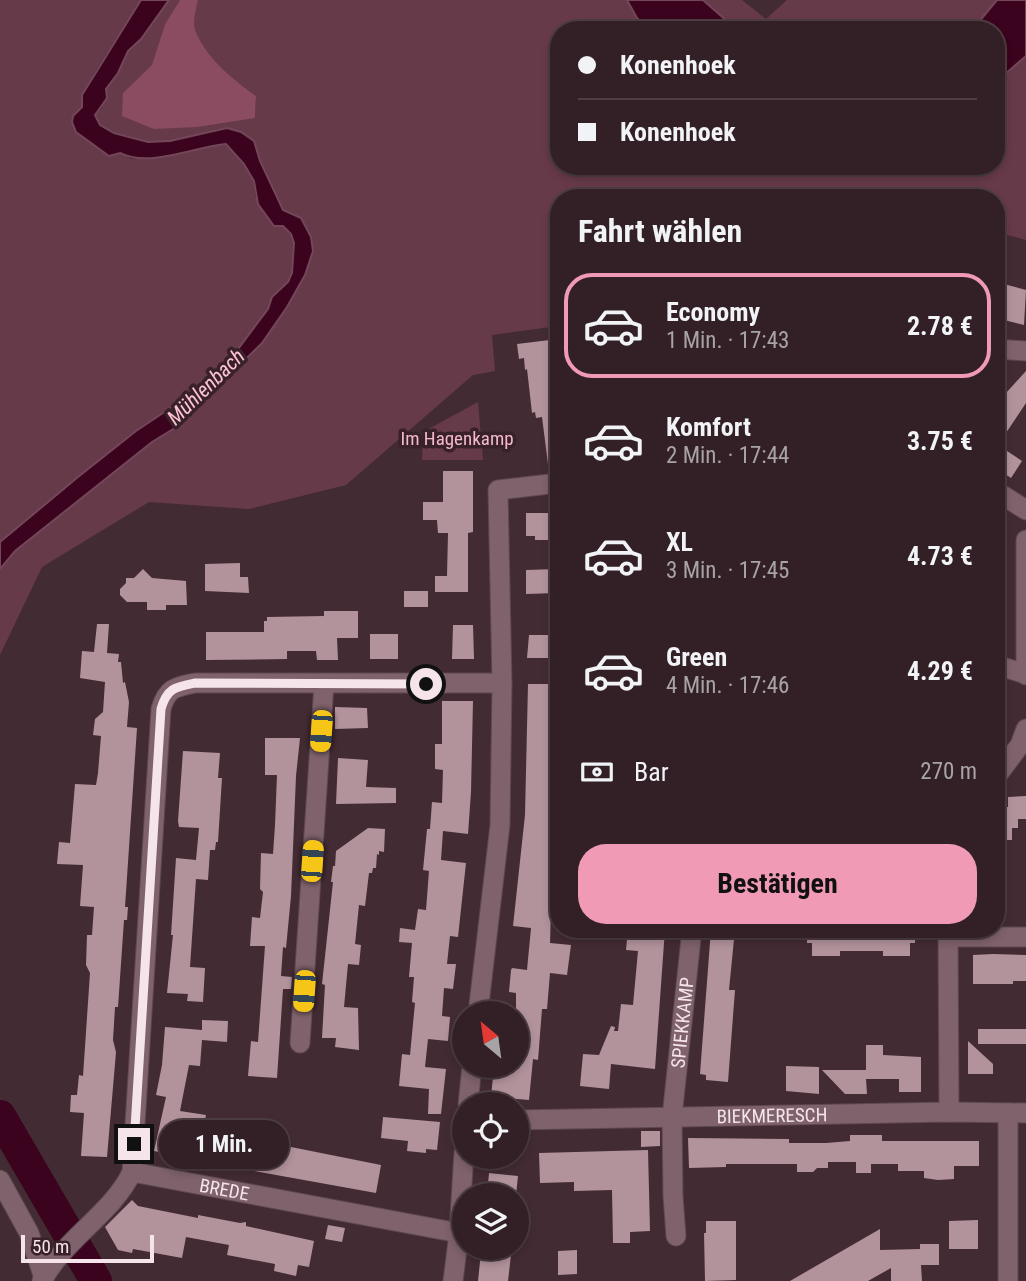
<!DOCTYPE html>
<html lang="de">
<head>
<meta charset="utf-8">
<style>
	:root { --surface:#322026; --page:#3d2d32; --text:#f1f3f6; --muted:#a8a3a7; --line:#4d3e43; --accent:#f09ab6 }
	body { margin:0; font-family:"Roboto Condensed",sans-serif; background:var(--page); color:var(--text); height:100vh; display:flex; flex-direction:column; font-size:26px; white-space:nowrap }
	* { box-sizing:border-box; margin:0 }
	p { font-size:23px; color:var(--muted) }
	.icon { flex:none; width:38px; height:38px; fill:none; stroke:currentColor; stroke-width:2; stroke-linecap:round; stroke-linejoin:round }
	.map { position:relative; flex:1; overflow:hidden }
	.panel { position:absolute; left:550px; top:189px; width:455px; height:749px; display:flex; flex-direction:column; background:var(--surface); border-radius:28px; box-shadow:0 4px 10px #0003,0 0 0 2px var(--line) }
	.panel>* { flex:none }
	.hud { position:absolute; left:550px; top:21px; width:455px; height:154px; border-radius:28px; box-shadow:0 4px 10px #0003,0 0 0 2px var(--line); display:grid; align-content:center; height:154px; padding:0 28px; background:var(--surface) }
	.needle { width:46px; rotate:331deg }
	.controls { position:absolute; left:452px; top:1001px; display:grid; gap:14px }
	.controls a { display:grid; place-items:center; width:77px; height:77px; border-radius:50%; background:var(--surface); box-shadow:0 4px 10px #0003,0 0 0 2px var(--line); font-size:35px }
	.scale { position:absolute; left:21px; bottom:18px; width:133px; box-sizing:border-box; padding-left:7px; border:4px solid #f5e4e9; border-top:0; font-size:19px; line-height:24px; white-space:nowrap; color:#f5e4e9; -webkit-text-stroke:5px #392129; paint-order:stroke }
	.end { position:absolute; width:32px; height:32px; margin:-16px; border:9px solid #f5e4e9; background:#111; box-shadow:0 0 0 4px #111 }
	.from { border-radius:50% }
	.bubble { position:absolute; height:49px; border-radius:24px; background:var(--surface); box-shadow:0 4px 10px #0003,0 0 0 2px var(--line); font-size:23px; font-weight:700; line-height:49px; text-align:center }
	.car { position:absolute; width:21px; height:42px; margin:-21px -10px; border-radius:9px; box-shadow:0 0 5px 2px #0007; background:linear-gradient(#f5c518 24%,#345 0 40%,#f5c518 0 76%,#345 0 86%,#f5c518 0) }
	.hud b { display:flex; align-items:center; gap:24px; height:66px; font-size:26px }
	.hud b+b { border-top:2px solid var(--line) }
	.hud i { width:18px; height:18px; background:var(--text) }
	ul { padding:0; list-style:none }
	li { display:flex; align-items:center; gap:21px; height:105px; margin:0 14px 10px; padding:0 14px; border:4px solid transparent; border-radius:28px }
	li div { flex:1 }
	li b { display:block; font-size:26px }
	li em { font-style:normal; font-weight:700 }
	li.current { border-color:var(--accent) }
	li>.icon { width:63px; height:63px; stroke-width:1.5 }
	h2 { padding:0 28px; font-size:32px; line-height:84px }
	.pay { display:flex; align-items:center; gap:18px; height:77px; padding:0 28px; font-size:26px }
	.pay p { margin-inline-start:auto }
	.cta { display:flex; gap:14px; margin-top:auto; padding:14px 28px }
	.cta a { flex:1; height:80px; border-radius:28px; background:var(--accent); color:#111; font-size:28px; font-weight:700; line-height:80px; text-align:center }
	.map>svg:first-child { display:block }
	.green { fill:#673a49 }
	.forest { fill:#8b4c62 }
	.water { fill:#3b031d; stroke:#73465a; stroke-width:2 }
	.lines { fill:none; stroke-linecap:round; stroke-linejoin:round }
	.river { stroke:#3b031d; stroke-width:32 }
	.building { fill:#b2939c }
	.street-casing { stroke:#5e4950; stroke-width:21 }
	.street { stroke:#7f626b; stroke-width:19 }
	.route { stroke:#f5e4e9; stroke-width:9 }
	.labels { text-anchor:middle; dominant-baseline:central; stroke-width:7; stroke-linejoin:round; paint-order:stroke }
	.park-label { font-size:19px; fill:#f4bacb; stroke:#392129 }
	.street-label { font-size:19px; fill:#f5e4e9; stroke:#392129 }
	.water-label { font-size:21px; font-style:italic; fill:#fdc3d4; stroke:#392129 }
</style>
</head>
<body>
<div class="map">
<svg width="1026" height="1281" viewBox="0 0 1026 1281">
	<rect width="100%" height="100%" fill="#432b33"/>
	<g class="green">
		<polygon points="0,0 141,0 94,73 76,132 89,140 102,152 120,153 131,159 150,158 226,144 244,164 254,181 255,196 291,234 294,243 294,256 292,273 288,282 272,297 268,309 226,365 181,401 136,431 78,477 0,542"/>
		<path d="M169 0H180L165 24 152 66 123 93 255 118 256 96C233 79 208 60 196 32 192 23 196 10 198 0H627L637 18 649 30H558V166H996V82L1026 56V240L996 232V198H558V326L492 335 495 371 473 375 346 485 249 509 149 502 42 567 0 655V569L15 551 152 442 178 426 262 342 305 275 295 215 283 210 260 161 259 155 218 129C196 136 169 146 146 141 139 140 132 136 125 135 111 132 100 129 95 115L102 108 106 89 118 73 128 51 141 39Z"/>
		<polygon points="703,0 742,0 766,19 787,0 997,0 972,30 737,30"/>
		<polygon points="478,402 483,460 422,460 423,432"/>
	</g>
	<path class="forest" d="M180 0H198C196 10 192 23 196 32 208 60 233 79 256 96L255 118 197 127 154 129 122 116 123 93 152 65 165 24Z"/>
	<g class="water">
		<path d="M141 0H169L141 39 128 51 118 73 106 89 107 98 95 115 100 125 114 133 148 142 170 141 227 128 241 132 254 141 260 161 283 210 301 218 311 237 313 251 305 275 287 307 262 343 178 426 152 442 15 551 0 569V542L78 477 136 431 181 401 226 365 268 309 272 297 288 282 292 273 294 243 291 234 283 226H274L258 204 254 181 244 164 226 144C194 147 149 168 120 153L109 156 76 132 72 122 73 116 82 107V95Z"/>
		<polygon points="627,0 703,0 737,30 649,30 637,18"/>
		<polygon points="997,0 1026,0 1026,56 996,82 996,30 972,30"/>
		<polygon points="0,1102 70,1216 58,1227 0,1130"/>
	</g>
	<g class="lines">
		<polyline class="river" points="0,1116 96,1281"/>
	</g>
	<g class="building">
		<polygon points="996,282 1026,290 1024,325 996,318"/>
		<polygon points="558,339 558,471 549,472 542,417 536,418 535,412 532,413 527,369 525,370 524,358 519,359 517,344"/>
		<polygon points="1026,371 1026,403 998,445 1022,461 1011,478 996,468 996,404"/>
		<polygon points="443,471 473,471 473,532 468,533 468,592 435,592 435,576 447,576 448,533 438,533 437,520 423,520 423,502 443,502"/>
		<polygon points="526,513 558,513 558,540 535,540 535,536 526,536"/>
		<polygon points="240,563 240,577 248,577 249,593 205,591 205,564"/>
		<polygon points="143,569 152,578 186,581 187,605 166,605 166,610 147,610 147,602 127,602 120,595 120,589 126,583 126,578 134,578"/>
		<polygon points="558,569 558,593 526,594 526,570"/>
		<rect x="404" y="591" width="24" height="16"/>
		<polygon points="324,611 358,611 358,638 337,638 338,660 317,660 316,651 287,651 287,659 206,660 206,632 264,632 264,621 267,621 267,617 324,616"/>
		<polygon points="97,624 109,624 107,653 119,654 118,662 121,662 123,683 125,682 129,702 127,727 137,728 125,907 128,907 127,920 124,920 118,1007 115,1007 113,1040 116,1052 107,1157 81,1156 84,1113 70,1112 71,1095 77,1095 79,1075 83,1076 90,973 86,965 87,935 92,935 94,907 80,906 83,865 57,864 59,842 70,843 75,784 96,785 98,773 101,736 93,735 95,719 103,712 105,682 80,678 82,651 94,652"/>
		<polygon points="453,625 473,625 474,659 452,659"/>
		<rect x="370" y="634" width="28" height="25"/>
		<polygon points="529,635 556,635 556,658 527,658"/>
		<polygon points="528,684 554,684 554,692 558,692 558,715 553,715 554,742 558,742 558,844 554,877 552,877 550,943 571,945 567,975 550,973 547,1009 542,1009 538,1060 533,1059 529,1100 491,1097 494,1066 516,1066 516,993 509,992 511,970 512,968 527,970 531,928 513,926 525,815"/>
		<polygon points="442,701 473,701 471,792 468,834 443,831 441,860 466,863 458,937 450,936 447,964 456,964 453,989 444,988 442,1016 450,1017 448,1041 428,1039 425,1067 446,1069 441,1114 428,1114 429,1089 399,1086 402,1054 410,1055 415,1003 412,1002 414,977 409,977 412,943 399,942 400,928 415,930 418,909 426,910 429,871 423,870 427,829 430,829 432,802 442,803 443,770 435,769 435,744 442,744"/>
		<polygon points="335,707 367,708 368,728 335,729"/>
		<polygon points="265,738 300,738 296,776 291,896 286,948 283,947 281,976 292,977 291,989 283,989 277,1078 248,1076 251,1041 258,1042 265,946 250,946 252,917 260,918 263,892 260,889 261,853 273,854 275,825 277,775 265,775"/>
		<polygon points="183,751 220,753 218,778 222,778 218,842 216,842 215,850 210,850 208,880 196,879 190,967 205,968 203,1002 187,1001 188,994 167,993 173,935 171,935 176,858 196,860 199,828 179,827 178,821"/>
		<polygon points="338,758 368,760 366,787 396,788 396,803 336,804"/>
		<polygon points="1026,796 1026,819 1018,819 1018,828 1012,828 1012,840 996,840 996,818 1003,818 1003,807 1008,807 1008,797"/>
		<polygon points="368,828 385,829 384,852 379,851 379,855 377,854 376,868 373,868 372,873 369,873 365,906 359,905 355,944 361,945 359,965 348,964 344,1007 358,1008 359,1050 335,1047 336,1038 322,1038 325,985 322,984 333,882 331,882 333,866 335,866 336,851"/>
		<polygon points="628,929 665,929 655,1069 611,1064 609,1089 580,1086 583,1054 599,1055 611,1026 615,1027 614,1031 618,1031 621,1004 633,1005 638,951 626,950"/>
		<polygon points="711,929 735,929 729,990 735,990 728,1082 706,1080 706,1075 700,1074"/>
		<polygon points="807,929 915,929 915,943 910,943 910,956 883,956 883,951 840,951 840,956 812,956 812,943 807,943"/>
		<polygon points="993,954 1026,955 1026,981 1013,981 1013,984 973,984 973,955"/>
		<polygon points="202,1020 228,1021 227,1042 202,1040 200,1066 189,1065 180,1111 206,1115 205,1120 246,1126 242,1145 280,1151 281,1145 381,1165 376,1193 210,1163 215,1137 189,1132 183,1157 154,1151 166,1097 156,1095 162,1065 165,1027 202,1030"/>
		<rect x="978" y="1029" width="48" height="15"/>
		<polygon points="968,1041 993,1064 993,1074 968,1074"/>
		<polygon points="866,1045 883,1045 883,1055 921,1057 921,1092 899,1092 899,1079 866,1079 867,1094 845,1094 822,1070 866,1070"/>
		<polygon points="786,1066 819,1067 819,1094 786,1091"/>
		<polygon points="383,1117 440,1122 437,1150 426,1149 426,1153 407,1151 408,1141 381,1138"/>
		<polygon points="641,1131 660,1131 660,1146 641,1147"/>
		<polygon points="850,1135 882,1135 882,1141 979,1141 979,1166 954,1166 954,1179 938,1180 924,1178 924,1171 898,1171 898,1164 871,1164 871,1173 856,1173 856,1162 828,1162 828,1168 817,1168 813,1172 797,1172 797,1164 726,1164 726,1167 689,1168 688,1138 789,1139 789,1143 826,1143 850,1141"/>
		<polygon points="648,1150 650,1231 630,1232 630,1243 613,1243 612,1190 574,1191 574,1182 540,1183 539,1153"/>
		<polygon points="489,1173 518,1176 516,1195 487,1195"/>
		<polygon points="132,1200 138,1206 198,1218 198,1215 240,1223 246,1222 246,1226 314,1241 309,1267 298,1265 296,1276 274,1271 275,1264 227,1255 229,1245 186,1237 182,1258 133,1249 132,1253 118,1250 105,1227"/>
		<polygon points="978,1220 978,1249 949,1249 949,1221"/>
		<polygon points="706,1221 736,1221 736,1280 705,1281 704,1233 706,1233"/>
		<polygon points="328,1225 345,1228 342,1242 325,1239"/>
		<polygon points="880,1229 880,1250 920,1249 920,1244 939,1244 939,1265 921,1265 922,1281 891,1281 891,1268 868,1281 790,1281"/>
		<polygon points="577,1250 577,1274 558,1275 558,1251"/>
		<polygon points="481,1252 511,1255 508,1281 478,1281"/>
	</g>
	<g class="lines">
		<defs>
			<g id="street">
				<polyline points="996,349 1026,351"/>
				<polyline points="996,491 1026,510"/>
				<polyline points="1026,540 1026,675"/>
				<polyline points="996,665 1026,674"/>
				<polyline points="996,777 1020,745 1026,729"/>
				<polyline points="948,929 949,1112"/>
				<polyline points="948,937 1026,937"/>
				<polyline points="478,1013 500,825 502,683 498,490 558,483"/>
				<polyline points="300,1043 324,684"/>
				<polyline points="468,1104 472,1066"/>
				<path id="s1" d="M516 1120 949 1112 1026 1113"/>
				<path d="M132 1172 161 709C167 688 175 687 195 683H502"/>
				<polyline points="0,1180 29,1233 44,1278"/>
				<path id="s2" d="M676 1236 673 1196 672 1117 692 929"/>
				<path id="s3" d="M42 1281C65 1238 112 1214 132 1172L459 1233"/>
				<polyline points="453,1281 459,1233 464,1152"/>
				<polyline points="1008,1281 1008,1113"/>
			</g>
		</defs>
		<use href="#street" class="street-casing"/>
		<use href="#street" class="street"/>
	</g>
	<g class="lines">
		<path class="route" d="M134 1144 161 709C167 688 175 687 195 683L426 684"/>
	</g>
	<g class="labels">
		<g class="park-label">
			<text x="457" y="438">Im Hagenkamp</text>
		</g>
		<g class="street-label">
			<text stroke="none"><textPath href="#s2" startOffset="214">SPIEKKAMP</textPath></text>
			<text stroke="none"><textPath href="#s1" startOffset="256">BIEKMERESCH</textPath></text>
			<text stroke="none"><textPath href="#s3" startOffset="236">BREDE</textPath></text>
		</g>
		<g class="water-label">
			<text transform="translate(206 387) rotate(-44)">Mühlenbach</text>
		</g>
	</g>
</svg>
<div class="controls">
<a><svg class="needle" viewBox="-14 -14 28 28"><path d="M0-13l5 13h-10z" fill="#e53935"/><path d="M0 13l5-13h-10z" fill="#a8a3a7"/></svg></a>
<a><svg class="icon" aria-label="locate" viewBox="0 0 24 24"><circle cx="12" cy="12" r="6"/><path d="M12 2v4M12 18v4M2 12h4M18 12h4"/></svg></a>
<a><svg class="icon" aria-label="layers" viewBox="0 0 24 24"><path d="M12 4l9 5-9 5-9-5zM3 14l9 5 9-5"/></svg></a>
</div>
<div class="scale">50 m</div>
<i class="end from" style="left:426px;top:684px"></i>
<i class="end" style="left:134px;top:1144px"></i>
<div class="bubble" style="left:159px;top:1120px;width:130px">1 Min.</div>
<i class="car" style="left:321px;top:731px;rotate:184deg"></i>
<i class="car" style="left:312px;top:861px;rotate:4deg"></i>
<i class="car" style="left:304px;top:991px;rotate:184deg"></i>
<div class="hud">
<b><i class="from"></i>Konenhoek</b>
<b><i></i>Konenhoek</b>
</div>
<section class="panel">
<h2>Fahrt wählen</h2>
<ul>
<li class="current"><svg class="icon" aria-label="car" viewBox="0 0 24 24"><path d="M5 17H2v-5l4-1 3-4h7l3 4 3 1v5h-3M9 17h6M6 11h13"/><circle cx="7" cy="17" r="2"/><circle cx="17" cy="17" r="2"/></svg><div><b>Economy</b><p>1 Min. · 17:43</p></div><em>2.78 €</em></li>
<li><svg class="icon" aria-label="car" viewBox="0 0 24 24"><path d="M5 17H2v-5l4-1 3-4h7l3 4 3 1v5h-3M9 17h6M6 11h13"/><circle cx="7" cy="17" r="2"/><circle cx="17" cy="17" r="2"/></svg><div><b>Komfort</b><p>2 Min. · 17:44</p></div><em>3.75 €</em></li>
<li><svg class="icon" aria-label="car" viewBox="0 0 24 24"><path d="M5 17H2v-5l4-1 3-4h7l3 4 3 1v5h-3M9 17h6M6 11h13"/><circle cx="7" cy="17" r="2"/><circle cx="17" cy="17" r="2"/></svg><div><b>XL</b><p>3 Min. · 17:45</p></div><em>4.73 €</em></li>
<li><svg class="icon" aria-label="car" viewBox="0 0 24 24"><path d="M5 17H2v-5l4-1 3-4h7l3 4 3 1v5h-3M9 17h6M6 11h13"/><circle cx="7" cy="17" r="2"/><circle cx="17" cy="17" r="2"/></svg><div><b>Green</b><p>4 Min. · 17:46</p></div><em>4.29 €</em></li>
</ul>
<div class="pay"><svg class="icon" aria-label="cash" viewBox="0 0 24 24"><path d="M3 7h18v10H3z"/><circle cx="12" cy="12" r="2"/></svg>Bar<p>270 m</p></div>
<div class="cta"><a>Bestätigen</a></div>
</section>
</div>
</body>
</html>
